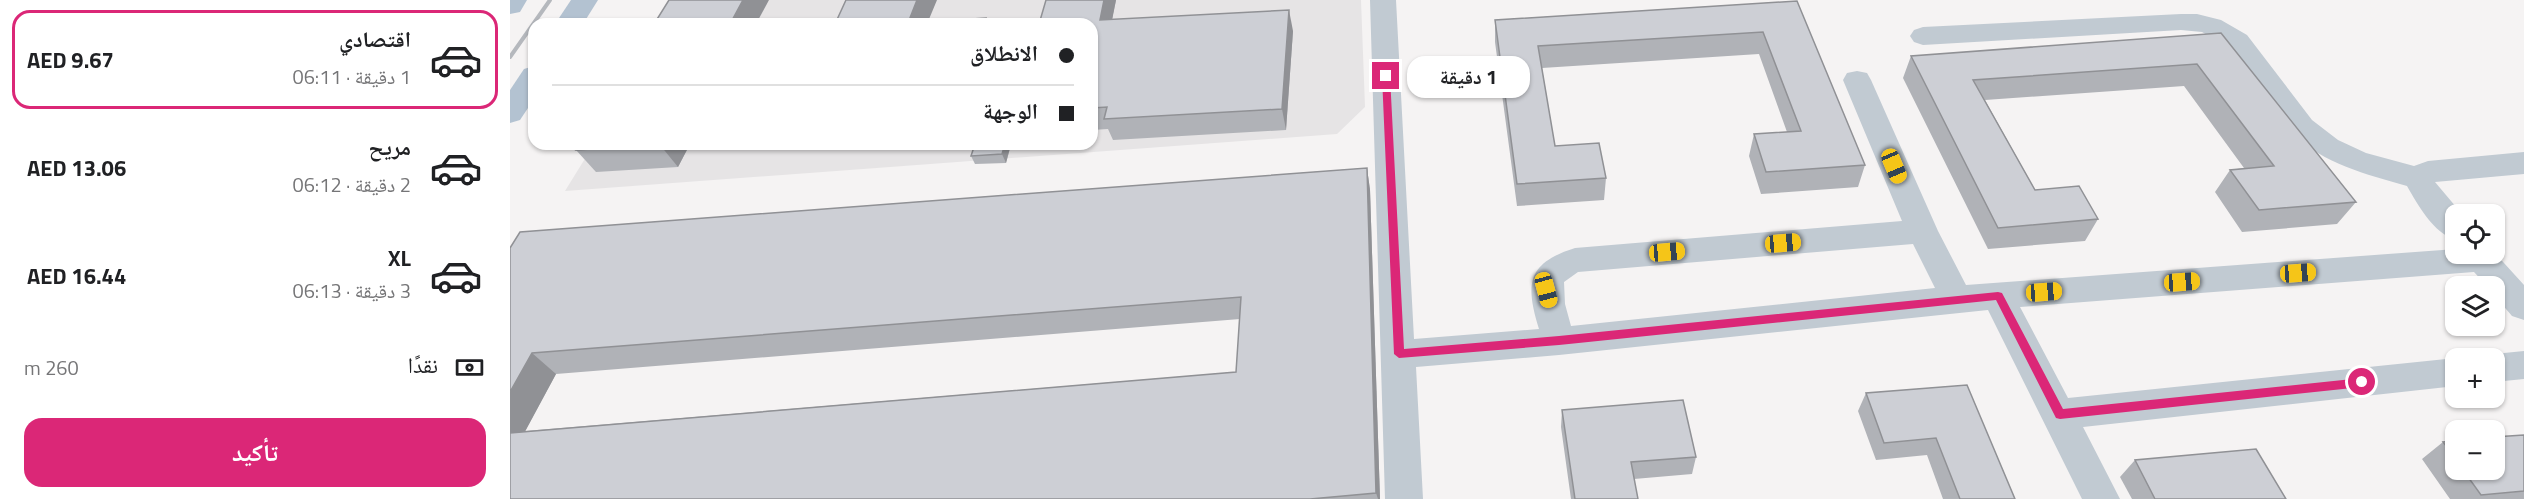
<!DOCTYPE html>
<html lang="ar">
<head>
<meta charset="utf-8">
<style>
	:root { --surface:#fff; --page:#f2f2f2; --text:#202124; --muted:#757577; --line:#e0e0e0; --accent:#db2777 }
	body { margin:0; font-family:"Titillium Web","Noto Naskh Arabic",sans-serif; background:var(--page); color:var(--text); direction:rtl; height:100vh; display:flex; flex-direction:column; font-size:22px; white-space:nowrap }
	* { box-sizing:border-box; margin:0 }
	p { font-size:20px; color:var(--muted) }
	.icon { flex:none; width:33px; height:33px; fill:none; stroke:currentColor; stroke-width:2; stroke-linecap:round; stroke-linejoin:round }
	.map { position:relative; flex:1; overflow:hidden; direction:ltr }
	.drawer { display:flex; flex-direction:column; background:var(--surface); width:510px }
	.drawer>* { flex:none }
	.banner { position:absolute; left:18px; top:18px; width:570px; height:132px; border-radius:18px; box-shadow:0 2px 4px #0004; direction:rtl; display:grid; align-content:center; height:132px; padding:0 24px; background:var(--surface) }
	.buttons { position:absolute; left:1935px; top:204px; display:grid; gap:12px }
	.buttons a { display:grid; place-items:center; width:60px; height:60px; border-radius:12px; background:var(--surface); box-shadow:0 2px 4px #0004; font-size:30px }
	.end { position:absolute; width:27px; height:27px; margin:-14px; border:8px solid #db2777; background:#fff; box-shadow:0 0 0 3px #fff }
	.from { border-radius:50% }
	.bubble { position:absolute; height:42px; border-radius:18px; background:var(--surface); box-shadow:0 2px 4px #0004; font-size:20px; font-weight:700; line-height:42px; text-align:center; direction:rtl }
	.car { position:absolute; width:18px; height:36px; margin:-18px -9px; border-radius:8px; box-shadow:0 0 4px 2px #0007; background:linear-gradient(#f5c518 24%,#345 0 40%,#f5c518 0 76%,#345 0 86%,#f5c518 0) }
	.banner b { display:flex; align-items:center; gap:21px; height:57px; font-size:22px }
	.banner b+b { border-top:2px solid var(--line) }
	.banner i { width:15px; height:15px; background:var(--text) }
	ul { padding:10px 0 0; list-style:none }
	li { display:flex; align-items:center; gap:18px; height:99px; margin:0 12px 9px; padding:0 12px; border:3px solid transparent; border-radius:18px }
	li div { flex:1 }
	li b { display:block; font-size:22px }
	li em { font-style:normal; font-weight:700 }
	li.on { border-color:var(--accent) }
	li>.icon { width:54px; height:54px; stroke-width:1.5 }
	.pay { display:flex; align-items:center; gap:15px; height:66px; padding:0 24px; font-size:22px }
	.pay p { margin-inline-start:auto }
	.cta { display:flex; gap:12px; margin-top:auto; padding:12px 24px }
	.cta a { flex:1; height:69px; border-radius:18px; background:var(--accent); color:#fff; font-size:24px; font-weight:700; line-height:69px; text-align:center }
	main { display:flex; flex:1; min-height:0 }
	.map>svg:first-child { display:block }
	.education { fill:#e6e4e5 }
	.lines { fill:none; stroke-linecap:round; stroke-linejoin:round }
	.minor { fill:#c1cad2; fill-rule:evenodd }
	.primary { fill:#b3c2d1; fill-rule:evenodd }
	.rail { stroke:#b5b8bd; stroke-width:4 }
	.wall { fill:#b0b2b7; fill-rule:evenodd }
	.shaded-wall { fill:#909195 }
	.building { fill:#cdcfd5; stroke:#909195; stroke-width:1.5 }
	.route { fill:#db2777 }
</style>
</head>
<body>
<main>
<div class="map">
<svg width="2014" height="499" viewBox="0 0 2014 499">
	<rect width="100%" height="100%" fill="#f5f3f3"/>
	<polygon class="education" points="175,0 851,0 855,107 827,134 55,191 84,144 582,144 582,24 160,24"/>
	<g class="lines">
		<g class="minor">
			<path d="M860 0H886L904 339 1029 329C1015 284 1017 263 1065 248L1392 221 1333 80 1337 73 1347 71 1357 73 1361 80 1428 231 1456 285 1946 249V254L1984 252 2014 285V320L2002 316 1984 295V286H1977L1964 272 1510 307 1558 398 1946 358H1949H1946V386L1573 427 1610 499H1572L1478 310 1049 355 906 367 913 499H875ZM1403 244 1425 288 1061 326 1055 304 1054 282 1068 272Z"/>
			<path d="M1671 14H1687L1711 20 1737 35 1802 120 1828 140 1856 153 1904 166 1918 161 2014 152V174L1925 182 1952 214H1946V240C1923 233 1908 205 1897 186 1855 174 1815 164 1782 134L1719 47 1692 32 1671 30 1413 45 1404 42 1400 36 1404 30 1413 27Z"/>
			<polygon points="2014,351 2014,379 1984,382 1984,358 1972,358 1984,354"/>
		</g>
		<g class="primary">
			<polygon points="0,0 17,0 10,12 0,14"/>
			<polygon points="61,0 88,0 73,24 45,24"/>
			<polygon points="24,66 24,99 10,120 0,123 0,90 14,69"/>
		</g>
		<polyline class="rail" points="0,57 40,0"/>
	</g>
	<g class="wall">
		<polygon points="536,0 606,0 602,19 783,31 776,130 603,140 598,129 582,130 582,24"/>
		<polygon points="1287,1 1355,165 1348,187 1251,194 1239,156 1244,134 1277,132 1249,54 1032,68 1045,146 1096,178 1094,200 1007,206 985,42 985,20"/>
		<polygon points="1711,33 1846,202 1827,224 1732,232 1705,192 1720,170 1734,168 1674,86 1475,100 1525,190 1588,219 1575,241 1478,249 1393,78 1401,56"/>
		<polygon points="70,144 180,144 168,167 86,172 66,150"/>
		<polygon points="465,144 501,144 496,163 465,164 461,156"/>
		<path d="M857 168 860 190 870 499H0L10 232ZM730 319 726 372 15 431 46 374Z"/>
		<polygon points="1457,385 1505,499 1433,499 1417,455 1366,460 1348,411 1356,393"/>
		<polygon points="1052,410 1186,457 1182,474 1124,479 1128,499 1061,499 1051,427"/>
		<polygon points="2014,435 2014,499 1940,499 1912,459 1933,442 1946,441 1946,470 1984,470"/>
		<polygon points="1625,460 1776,499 1622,499 1610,477"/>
	</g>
	<g class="shaded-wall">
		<polygon points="233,0 259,0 246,24 220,24"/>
		<polygon points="407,0 427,0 417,24 398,23"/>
		<polygon points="594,0 606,0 598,41 590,20"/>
		<polygon points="779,10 783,31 776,130 772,109"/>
		<polygon points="150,144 180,144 168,167 150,145"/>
		<polygon points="495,144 501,144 496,163 492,154"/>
		<polygon points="857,168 860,190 870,499 868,499 866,493"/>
		<polygon points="22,353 46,374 3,454 0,452 0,392"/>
	</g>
	<g class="building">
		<polygon points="159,0 233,0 220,24 144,24"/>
		<polygon points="336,0 407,0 398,23 476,18 474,24 325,24"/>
		<polygon points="536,0 594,0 590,20 779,10 772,109 594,119 597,107 582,108 582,24 529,24"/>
		<polygon points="1287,1 1355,165 1256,172 1244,134 1291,131 1253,32 1028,46 1045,146 1089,143 1096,178 1007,184 985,20"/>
		<polygon points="1711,33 1846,202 1749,210 1720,170 1764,166 1687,64 1463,80 1525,190 1569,186 1588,219 1488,228 1401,56"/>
		<polygon points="70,144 150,144 150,145 66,150"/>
		<polygon points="465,144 495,144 492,154 461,156"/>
		<polygon points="857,168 866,493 800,499 0,499 0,433 726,372 731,297 22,353 0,392 0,248 10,232"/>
		<polygon points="1457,385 1505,499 1450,499 1426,438 1374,443 1356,393"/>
		<polygon points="1173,400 1186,457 1121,462 1128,499 1065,499 1052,410"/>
		<polygon points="2014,435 2014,491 1971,495 1953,470 1984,470 1984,437"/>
		<polygon points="1946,441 1946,459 1933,442"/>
		<polygon points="1746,449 1776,499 1645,499 1625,460"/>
	</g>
	<polygon class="route" points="876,73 880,76 894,349 1049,336 1488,292 1492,293 1553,409 1852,378 1858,382 1852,387 1550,419 1546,418 1486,300 1049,345 889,358 884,354 872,76"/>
</svg>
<div class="buttons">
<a><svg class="icon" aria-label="locate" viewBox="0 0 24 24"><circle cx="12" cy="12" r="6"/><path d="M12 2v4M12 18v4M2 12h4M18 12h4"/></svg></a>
<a><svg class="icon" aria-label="layers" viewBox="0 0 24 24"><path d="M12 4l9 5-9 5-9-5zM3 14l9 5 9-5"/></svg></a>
<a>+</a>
<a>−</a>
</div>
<i class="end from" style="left:1852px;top:382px"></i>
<i class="end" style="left:876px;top:76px"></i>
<div class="bubble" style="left:897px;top:56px;width:123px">1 دقيقة</div>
<i class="car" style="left:1384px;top:166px;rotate:157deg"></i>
<i class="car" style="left:1273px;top:243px;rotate:85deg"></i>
<i class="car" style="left:1157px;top:252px;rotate:85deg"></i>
<i class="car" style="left:1788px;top:273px;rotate:86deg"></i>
<i class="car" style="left:1672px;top:282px;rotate:86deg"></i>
<i class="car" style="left:1036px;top:290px;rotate:165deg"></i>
<i class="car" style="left:1534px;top:292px;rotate:86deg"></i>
<div class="banner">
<b><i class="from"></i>الانطلاق</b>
<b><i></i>الوجهة</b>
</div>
</div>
<section class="drawer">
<ul>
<li class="on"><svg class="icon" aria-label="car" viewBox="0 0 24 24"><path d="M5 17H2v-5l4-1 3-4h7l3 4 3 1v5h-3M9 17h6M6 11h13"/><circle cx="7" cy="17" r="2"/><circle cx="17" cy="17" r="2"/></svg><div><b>اقتصادي</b><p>1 دقيقة · 06:11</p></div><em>AED 9.67</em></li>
<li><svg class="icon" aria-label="car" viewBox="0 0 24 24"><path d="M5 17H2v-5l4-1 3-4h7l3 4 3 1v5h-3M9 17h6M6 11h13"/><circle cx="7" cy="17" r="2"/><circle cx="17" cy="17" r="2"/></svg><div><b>مريح</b><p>2 دقيقة · 06:12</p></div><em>AED 13.06</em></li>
<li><svg class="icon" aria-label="car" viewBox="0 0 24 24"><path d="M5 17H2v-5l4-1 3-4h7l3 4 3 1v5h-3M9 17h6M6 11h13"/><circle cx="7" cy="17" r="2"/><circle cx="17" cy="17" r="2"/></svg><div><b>XL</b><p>3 دقيقة · 06:13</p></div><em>AED 16.44</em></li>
</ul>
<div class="pay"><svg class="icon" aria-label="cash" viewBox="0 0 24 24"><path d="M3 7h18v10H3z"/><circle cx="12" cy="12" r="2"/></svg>نقدًا<p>260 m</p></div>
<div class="cta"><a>تأكيد</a></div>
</section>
</main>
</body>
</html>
